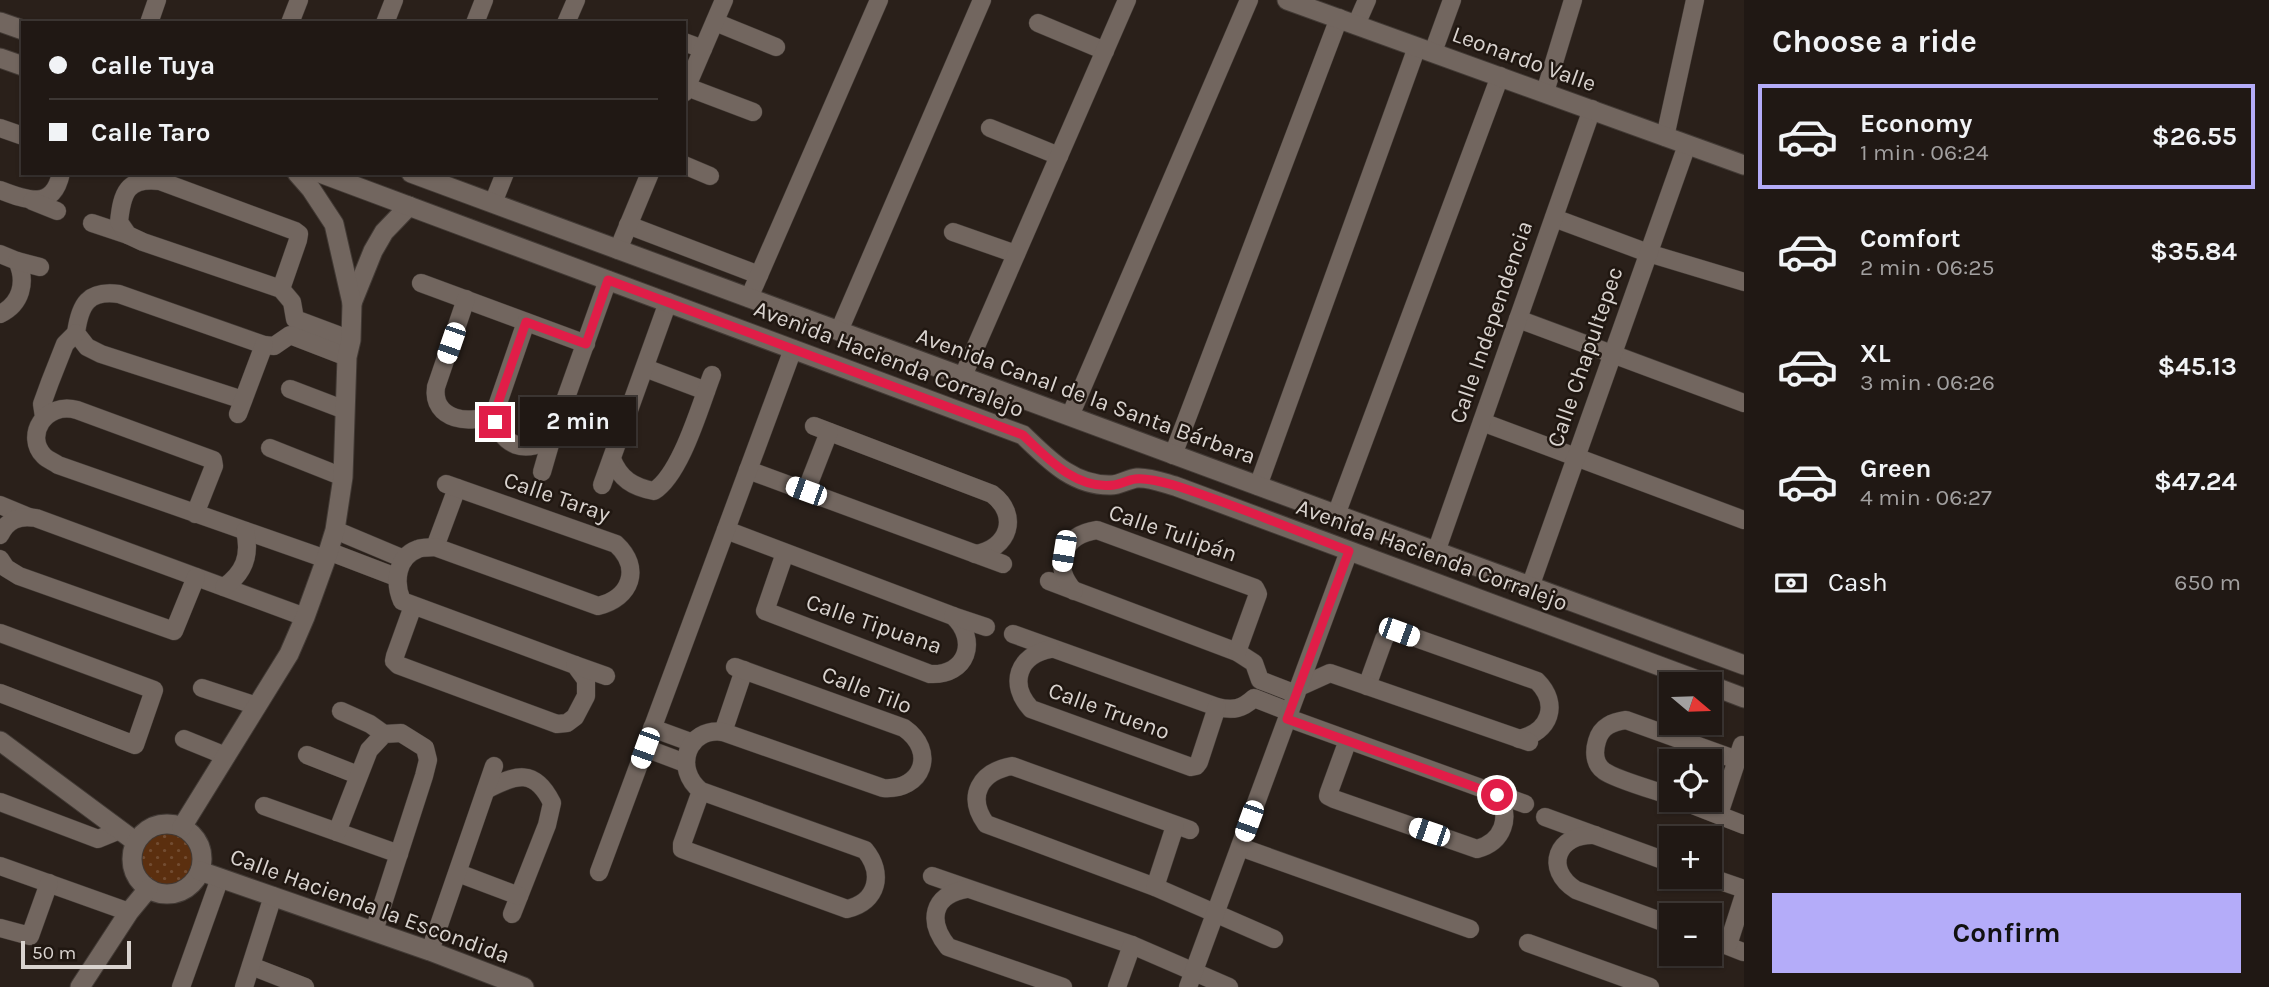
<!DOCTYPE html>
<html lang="en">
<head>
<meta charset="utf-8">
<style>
	:root { --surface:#201814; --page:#2d2522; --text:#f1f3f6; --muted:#a2a0a0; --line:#3d3734; --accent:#b4acf9 }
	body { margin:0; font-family:Karla,sans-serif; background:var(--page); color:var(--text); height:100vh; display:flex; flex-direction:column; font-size:26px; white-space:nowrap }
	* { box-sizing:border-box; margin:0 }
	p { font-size:23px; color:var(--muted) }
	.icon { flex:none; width:38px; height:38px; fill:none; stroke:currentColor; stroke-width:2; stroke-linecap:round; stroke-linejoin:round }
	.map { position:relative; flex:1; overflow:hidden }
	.sheet { display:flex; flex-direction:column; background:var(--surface); width:525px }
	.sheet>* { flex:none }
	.guide { position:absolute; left:21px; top:21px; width:665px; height:154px; border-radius:0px; box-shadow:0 2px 5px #0004,0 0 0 2px var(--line); display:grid; align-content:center; height:154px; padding:0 28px; background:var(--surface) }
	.needle { width:46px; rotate:109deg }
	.tools { position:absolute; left:1659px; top:672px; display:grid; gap:14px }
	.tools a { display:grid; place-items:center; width:63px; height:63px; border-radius:0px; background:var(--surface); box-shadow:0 2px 5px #0004,0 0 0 2px var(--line); font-size:35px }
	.scale { position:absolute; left:21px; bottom:18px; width:110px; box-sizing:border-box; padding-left:7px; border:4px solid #d9d3cf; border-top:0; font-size:19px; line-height:24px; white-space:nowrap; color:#d9d3cf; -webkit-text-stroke:5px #201711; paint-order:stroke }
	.end { position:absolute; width:32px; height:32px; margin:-16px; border:9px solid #e11d48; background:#fff; box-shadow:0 0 0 4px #fff }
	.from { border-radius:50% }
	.bubble { position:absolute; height:49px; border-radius:0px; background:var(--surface); box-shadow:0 2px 5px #0004,0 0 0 2px var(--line); font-size:23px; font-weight:700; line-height:49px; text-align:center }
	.car { position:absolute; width:21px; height:42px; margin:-21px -10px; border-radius:9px; box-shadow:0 0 5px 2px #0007; background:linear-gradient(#fff 24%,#345 0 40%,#fff 0 76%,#345 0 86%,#fff 0) }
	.guide b { display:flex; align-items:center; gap:24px; height:66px; font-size:26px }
	.guide b+b { border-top:2px solid var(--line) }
	.guide i { width:18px; height:18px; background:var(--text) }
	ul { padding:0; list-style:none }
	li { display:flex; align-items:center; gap:21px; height:105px; margin:0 14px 10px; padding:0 14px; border:4px solid transparent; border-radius:0px }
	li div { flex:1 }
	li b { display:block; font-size:26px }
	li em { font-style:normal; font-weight:700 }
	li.active { border-color:var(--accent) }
	li>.icon { width:63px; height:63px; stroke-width:1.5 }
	h2 { padding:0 28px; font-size:32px; line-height:84px }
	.pay { display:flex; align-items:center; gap:18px; height:77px; padding:0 28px; font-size:26px }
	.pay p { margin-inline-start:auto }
	.action { display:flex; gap:14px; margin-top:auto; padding:14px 28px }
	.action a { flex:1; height:80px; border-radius:0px; background:var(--accent); color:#111; font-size:28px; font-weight:700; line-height:80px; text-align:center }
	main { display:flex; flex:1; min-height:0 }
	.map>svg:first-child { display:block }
	.green { fill:url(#green-dots) }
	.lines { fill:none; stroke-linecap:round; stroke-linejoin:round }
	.minor-casing { stroke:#423a35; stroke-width:19 }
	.tertiary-casing { stroke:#423a35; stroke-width:21 }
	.secondary-casing { stroke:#423a35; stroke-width:21 }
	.minor { stroke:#72665f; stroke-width:18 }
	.tertiary { stroke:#72665f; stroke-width:19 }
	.secondary { stroke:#72665f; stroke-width:19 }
	.route { stroke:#e11d48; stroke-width:9 }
	.labels { text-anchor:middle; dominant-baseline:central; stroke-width:5; stroke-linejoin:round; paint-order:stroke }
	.street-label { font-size:23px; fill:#d9d3cf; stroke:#201711 }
</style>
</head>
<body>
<main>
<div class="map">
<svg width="1744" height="987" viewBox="0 0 1744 987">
	<defs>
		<pattern id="green-dots" width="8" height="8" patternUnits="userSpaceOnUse" patternTransform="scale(1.75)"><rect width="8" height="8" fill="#5b2f0f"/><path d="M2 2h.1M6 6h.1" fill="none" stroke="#724c31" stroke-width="1.8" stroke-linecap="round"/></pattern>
	</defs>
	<rect width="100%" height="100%" fill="#2a201a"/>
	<circle class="green" cx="169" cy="859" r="27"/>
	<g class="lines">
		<defs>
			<g id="minor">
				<polyline points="715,22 776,47"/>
				<polyline points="149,23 157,0"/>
				<polyline points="290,23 299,0"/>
				<polyline points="385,23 394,0"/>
				<polyline points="475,23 484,0"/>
				<polyline points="566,23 576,0"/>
				<polyline points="1038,23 1105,51"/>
				<polyline points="1356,25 1367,0"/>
				<polyline points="684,42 703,49"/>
				<polyline points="1433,52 1452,0"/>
				<polyline points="687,87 753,112"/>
				<polyline points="1545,92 1573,0"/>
				<polyline points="684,93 724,0"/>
				<polyline points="0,128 23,136"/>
				<polyline points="990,128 1059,156"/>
				<polyline points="1665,137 1695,0"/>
				<polyline points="684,165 710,176"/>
				<path d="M0 190C26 200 53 211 61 173"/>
				<polyline points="32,201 57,211"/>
				<polyline points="493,203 505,173"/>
				<polyline points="1554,218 1648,253 1744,282"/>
				<polyline points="92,223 128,235"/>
				<polyline points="628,225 759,275"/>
				<polyline points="953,232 1016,254"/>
				<polyline points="618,250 650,173"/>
				<path d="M0 254 17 261C27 282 21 304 0 314"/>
				<polyline points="17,261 40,267"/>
				<polyline points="421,283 586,344"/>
				<path d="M281 289 298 240 299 234 295 231 160 181C127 177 122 193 119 222L128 235 143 242 281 289 292 302 295 319 351 340"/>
				<polyline points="749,298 879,0"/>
				<path d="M466 299 436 387C431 420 472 427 495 412"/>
				<polyline points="1518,319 1744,403"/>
				<path d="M526 322 495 412C497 446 529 458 553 434"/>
				<polyline points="839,331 982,0"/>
				<polyline points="645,368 706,391"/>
				<polyline points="963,376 1127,0"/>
				<polyline points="290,389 345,410"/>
				<path d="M243 400 101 354 87 347 76 333C80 304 88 290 119 294L264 345 274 346 290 335 347 357"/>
				<polyline points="238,414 264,345"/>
				<polyline points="1070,416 1249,0"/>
				<polyline points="44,417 42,404 50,382 65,344 76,333"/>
				<polyline points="1482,422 1744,520"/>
				<path d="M814 426 992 494C1020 515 1009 549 975 554"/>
				<polyline points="270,448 343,477"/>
				<polyline points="1173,455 1339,18"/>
				<path d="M612 459C620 479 633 487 654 491 681 474 700 406 712 375"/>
				<polyline points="748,470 1003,564"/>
				<polyline points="542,472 553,434 608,280"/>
				<polyline points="602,485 668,302"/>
				<polyline points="1258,486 1417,47"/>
				<polyline points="806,491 829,432"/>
				<polyline points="0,505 29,517"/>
				<path d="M195 514 214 466 213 460 77 410C45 401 24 436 44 456 48 460 54 462 58 465L326 559"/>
				<polyline points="1336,515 1500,76"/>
				<polyline points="335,530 404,559"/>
				<path d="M726 530 953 616C979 640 967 676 930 674L765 611 785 553"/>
				<path d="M0 535C7 520 19 515 36 518L305 617"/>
				<polyline points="435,547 457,488"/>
				<polyline points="328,551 396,577"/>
				<polyline points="1436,552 1592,109"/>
				<polyline points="0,559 6,568 19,576 174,631 196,577"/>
				<polyline points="1049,581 1237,652 1254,663 1260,680 1296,694"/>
				<path d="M224 587C244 573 251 556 245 531"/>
				<polyline points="1530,587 1687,145"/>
				<path d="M1074 591C1051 565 1062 535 1097 530L1255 588 1258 594 1237 652"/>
				<path d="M413 606 395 656 394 661 398 665 557 724 567 723 575 717 586 696V680L575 665 402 601C394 583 396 557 418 549 423 547 430 548 435 547L598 606C631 598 642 568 616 544L446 484"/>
				<polyline points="953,616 986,627"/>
				<polyline points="0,633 154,690 135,745 0,693"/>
				<path d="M1013 634 1217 707C1233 711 1242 709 1254 698L1290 712"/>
				<path d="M1051 649C1018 655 1008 684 1031 709L1191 767 1196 766 1199 762 1217 707"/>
				<polyline points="575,665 606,676"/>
				<path d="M1367 686 1384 639 1389 632H1399L1537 681C1560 704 1550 732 1519 739"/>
				<polyline points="1299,687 1330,673 1529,742"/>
				<polyline points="202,688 257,706"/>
				<polyline points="341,711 370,724 384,734"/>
				<polyline points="1288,718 1525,804"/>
				<polyline points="652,728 693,743"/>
				<polyline points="723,732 744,670"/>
				<polyline points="184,739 226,756"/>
				<path d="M1348 740 1329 792 1328 796 1334 799 1477 849C1503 842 1512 817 1497 795"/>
				<polyline points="645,748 685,763"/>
				<polyline points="307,755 358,775"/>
				<path d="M486 790C516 774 535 768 552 803L547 825 512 914"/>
				<path d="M701 791 682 844V849L847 909C878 902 884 873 865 850L701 791C673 769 687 727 723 732L883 788C923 791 937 751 904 728L735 667"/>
				<path d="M1671 796C1657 791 1614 779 1604 771 1594 764 1594 751 1597 741 1601 726 1613 722 1626 720L1737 760"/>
				<polyline points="1680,800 1744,825"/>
				<polyline points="0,802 98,839 120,830"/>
				<polyline points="264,806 399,854"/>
				<polyline points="1719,814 1742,745"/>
				<polyline points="1545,817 1671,863"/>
				<path d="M1190 830 1012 766C980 772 966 796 986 824L1155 887 1274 939"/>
				<polyline points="337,832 369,750 384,734 401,733 425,748 428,760 424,776 374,931"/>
				<path d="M1595 835C1557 833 1543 869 1576 890L1671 925"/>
				<polyline points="1240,847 1470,929"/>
				<polyline points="0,866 129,912"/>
				<polyline points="599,872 793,349"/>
				<polyline points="458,873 519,896"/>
				<polyline points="932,876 1132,945 1229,987"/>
				<polyline points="1709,877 1744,889"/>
				<polyline points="1155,887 1175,826"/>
				<path d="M967 889C932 895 927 921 948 947L1063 987"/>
				<polyline points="0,928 30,936 49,883"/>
				<polyline points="1710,939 1743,952"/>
				<polyline points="1528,943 1650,987"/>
				<polyline points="1728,945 1744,895"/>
				<polyline points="430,951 494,766"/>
				<polyline points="251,966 305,987"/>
				<polyline points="181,987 220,878"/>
				<polyline points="244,987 273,896"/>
				<polyline points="1117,987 1132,945"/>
				<polyline points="1188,987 1349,551"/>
			</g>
			<g id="tertiary">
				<polyline points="1287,0 1744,165"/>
				<polyline points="352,303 373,251 384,232 409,206"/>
				<polyline points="0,741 136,842"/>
				<circle cx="167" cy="859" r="35"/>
				<polyline points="182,827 289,654 305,617 326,559 335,530 343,477 347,357 351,340 352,303 334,224 311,189 297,173"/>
				<polyline points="200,871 430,951 524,987"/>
				<polyline points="80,987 129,912 148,889"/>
			</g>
			<g id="secondary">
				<polyline points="0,22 23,30"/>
				<polyline points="0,58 23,66"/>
				<path d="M320 173 1023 435C1048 459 1073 486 1111 485 1120 485 1128 479 1137 478 1149 477 1164 483 1175 486L1708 684"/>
				<polyline points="411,173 1744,665"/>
				<polyline points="1710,685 1744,698"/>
			</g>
		</defs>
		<use href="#minor" class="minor-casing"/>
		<use href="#tertiary" class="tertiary-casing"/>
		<use href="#secondary" class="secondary-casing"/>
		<use href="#minor" class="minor"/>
		<use href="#tertiary" class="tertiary"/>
		<use href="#secondary" class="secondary"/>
	</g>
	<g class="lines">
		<path class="route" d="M495 422V412L526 322 586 344 608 280 1023 435C1047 458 1076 490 1114 485 1121 484 1128 480 1135 479 1147 477 1166 483 1177 486 1235 505 1292 529 1349 551L1287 719 1497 795"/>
	</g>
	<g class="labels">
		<g class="street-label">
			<text transform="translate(1524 59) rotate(20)">Leonardo Valle</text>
			<text transform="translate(1491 322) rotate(-71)">Calle Independencia</text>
			<text transform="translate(1585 357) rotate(-71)">Calle Chapultepec</text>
			<text transform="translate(889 359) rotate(21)">Avenida Hacienda Corralejo</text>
			<text transform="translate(1086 396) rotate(20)">Avenida Canal de la Santa Bárbara</text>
			<text transform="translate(557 497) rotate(19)">Calle Taray</text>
			<text transform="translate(1173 533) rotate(19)">Calle Tulipán</text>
			<text transform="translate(1432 555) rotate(20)">Avenida Hacienda Corralejo</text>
			<text transform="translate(874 624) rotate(19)">Calle Tipuana</text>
			<text transform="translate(867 690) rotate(21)">Calle Tilo</text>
			<text transform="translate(1109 711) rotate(20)">Calle Trueno</text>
			<text transform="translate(370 906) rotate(20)">Calle Hacienda la Escondida</text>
		</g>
	</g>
</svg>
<div class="tools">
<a><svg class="needle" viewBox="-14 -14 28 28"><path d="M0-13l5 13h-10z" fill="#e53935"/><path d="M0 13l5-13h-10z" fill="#a2a0a0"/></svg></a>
<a><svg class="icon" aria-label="locate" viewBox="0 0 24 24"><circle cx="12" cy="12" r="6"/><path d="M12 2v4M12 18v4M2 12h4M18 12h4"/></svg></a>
<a>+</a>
<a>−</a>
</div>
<div class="scale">50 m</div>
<i class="end from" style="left:1497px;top:795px"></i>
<i class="end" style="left:495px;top:422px"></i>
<div class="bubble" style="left:520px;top:397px;width:116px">2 min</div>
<i class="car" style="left:451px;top:343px;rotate:199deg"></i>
<i class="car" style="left:806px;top:491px;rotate:290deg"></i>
<i class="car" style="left:1064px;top:551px;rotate:189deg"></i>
<i class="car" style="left:1399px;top:632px;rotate:110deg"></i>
<i class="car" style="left:645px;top:748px;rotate:200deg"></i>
<i class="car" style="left:1249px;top:821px;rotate:200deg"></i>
<i class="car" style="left:1429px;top:832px;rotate:289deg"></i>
<div class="guide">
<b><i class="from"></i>Calle Tuya</b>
<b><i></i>Calle Taro</b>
</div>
</div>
<section class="sheet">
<h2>Choose a ride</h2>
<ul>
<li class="active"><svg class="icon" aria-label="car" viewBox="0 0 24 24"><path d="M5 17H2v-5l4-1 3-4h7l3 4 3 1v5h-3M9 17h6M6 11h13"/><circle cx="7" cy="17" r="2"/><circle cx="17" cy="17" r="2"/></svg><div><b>Economy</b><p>1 min · 06:24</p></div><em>$26.55</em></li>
<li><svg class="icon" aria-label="car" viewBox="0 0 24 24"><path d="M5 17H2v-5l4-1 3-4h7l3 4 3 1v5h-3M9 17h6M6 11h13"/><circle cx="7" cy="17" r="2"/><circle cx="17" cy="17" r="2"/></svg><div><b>Comfort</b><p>2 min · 06:25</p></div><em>$35.84</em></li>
<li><svg class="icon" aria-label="car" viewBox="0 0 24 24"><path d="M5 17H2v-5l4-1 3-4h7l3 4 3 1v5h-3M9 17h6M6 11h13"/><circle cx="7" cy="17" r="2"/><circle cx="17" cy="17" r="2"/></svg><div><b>XL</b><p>3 min · 06:26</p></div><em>$45.13</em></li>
<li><svg class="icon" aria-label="car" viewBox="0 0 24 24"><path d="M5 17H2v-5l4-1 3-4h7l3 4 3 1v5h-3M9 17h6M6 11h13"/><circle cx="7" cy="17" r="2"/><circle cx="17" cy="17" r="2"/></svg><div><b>Green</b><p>4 min · 06:27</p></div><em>$47.24</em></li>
</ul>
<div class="pay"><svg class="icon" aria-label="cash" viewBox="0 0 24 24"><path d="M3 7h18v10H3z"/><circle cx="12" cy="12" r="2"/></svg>Cash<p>650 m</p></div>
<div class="action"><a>Confirm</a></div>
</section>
</main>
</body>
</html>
